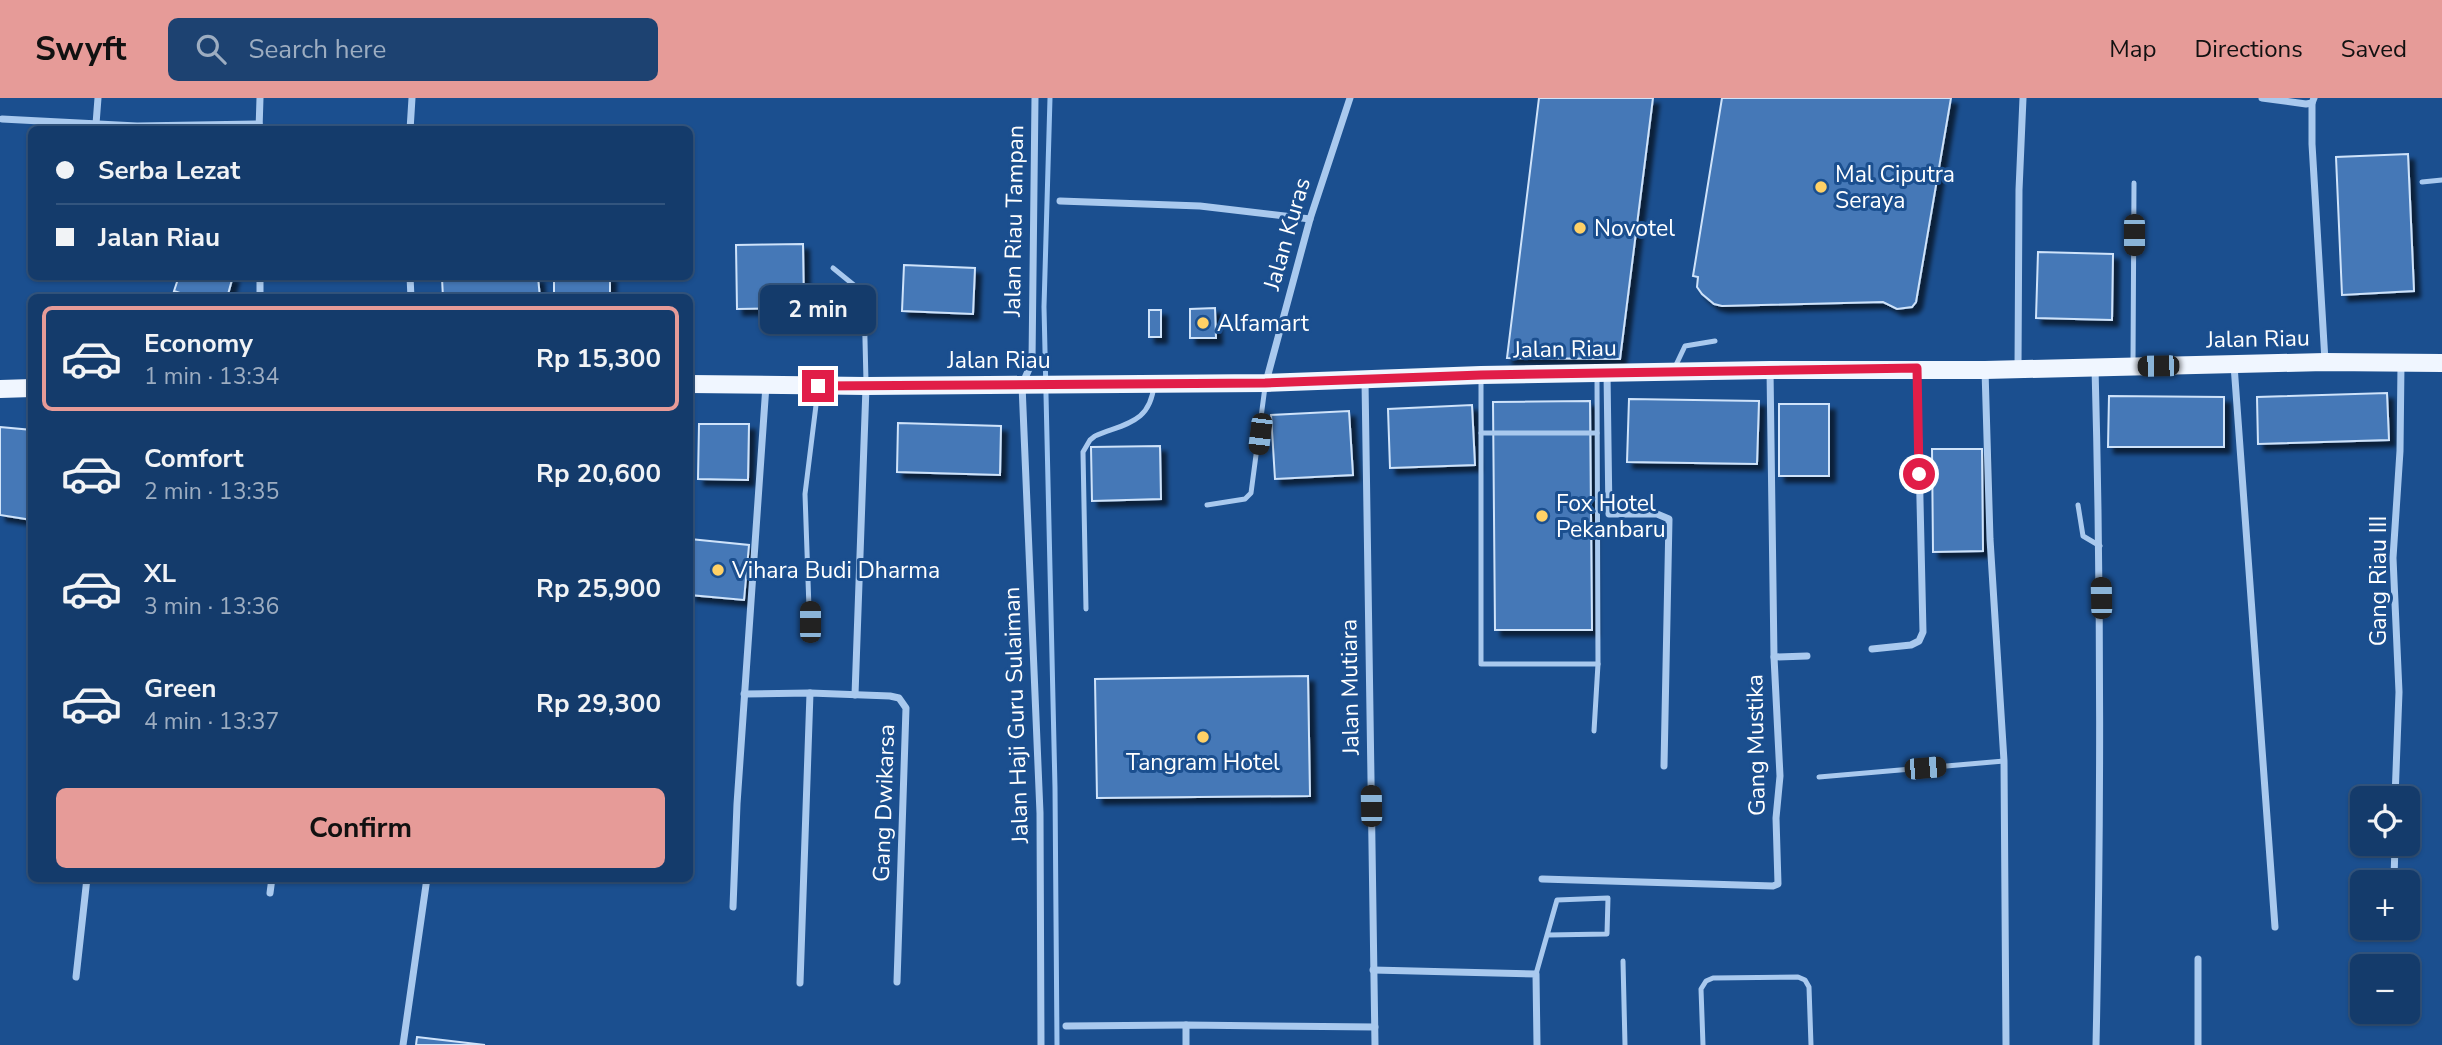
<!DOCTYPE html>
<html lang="en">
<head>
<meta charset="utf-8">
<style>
	:root { --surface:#143b6b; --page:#1d4271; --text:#f1f3f6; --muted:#9dadc1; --line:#33557e; --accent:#e69b98 }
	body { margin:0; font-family:"Nunito Sans",sans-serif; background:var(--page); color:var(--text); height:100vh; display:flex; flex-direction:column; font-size:26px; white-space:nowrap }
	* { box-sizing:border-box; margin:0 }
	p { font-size:23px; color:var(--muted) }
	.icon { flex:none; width:38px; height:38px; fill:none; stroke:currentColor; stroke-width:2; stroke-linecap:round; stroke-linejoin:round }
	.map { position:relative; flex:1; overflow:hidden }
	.panel { position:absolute; left:28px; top:196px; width:665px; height:588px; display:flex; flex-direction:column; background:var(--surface); border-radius:10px; box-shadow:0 2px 5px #0004,0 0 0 2px var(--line) }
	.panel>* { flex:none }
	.banner { position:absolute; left:28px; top:28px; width:665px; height:154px; border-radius:10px; box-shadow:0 2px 5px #0004,0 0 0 2px var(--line); display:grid; align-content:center; height:154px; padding:0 28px; background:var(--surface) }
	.controls { position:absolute; left:2350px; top:688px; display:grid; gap:14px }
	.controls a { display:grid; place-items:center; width:70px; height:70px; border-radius:10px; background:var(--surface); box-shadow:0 2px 5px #0004,0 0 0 2px var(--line); font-size:35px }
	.end { position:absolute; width:32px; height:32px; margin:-16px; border:9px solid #e11d48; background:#fff; box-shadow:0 0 0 4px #fff }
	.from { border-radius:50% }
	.bubble { position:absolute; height:49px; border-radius:10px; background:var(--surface); box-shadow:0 2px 5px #0004,0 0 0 2px var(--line); font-size:23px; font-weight:700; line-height:49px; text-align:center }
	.car { position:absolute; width:21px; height:42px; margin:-21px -10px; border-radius:9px; box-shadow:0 0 5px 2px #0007; background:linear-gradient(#222 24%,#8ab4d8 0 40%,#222 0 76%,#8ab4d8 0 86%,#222 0) }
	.banner b { display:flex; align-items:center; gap:24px; height:66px; font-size:26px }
	.banner b+b { border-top:2px solid var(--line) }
	.banner i { width:18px; height:18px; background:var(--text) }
	ul { padding:12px 0 0; list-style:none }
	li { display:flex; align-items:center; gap:21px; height:105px; margin:0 14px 10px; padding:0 14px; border:4px solid transparent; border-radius:10px }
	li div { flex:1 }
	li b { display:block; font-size:26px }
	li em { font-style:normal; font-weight:700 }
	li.selected { border-color:var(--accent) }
	li>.icon { width:63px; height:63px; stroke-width:1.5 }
	.primary-button { display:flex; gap:14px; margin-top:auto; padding:14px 28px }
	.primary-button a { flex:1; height:80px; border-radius:10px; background:var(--accent); color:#111; font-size:28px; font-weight:700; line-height:80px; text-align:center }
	header { display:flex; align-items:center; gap:42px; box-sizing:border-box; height:98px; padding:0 35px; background:var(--accent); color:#111 }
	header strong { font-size:33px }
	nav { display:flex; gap:38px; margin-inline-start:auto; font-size:24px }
	.search { width:490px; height:63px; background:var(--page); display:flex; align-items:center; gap:18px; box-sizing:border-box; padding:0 24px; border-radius:10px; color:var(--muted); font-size:26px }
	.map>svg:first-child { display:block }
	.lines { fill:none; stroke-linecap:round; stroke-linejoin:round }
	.stream { stroke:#9cc4f0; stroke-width:5 }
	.building { fill:#4478b7; stroke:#cfe3fa; stroke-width:2; filter:url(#shadow) }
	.lane { stroke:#a9c9ee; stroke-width:5 }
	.street { stroke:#a9c9ee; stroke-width:7 }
	.primary { stroke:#f0f6ff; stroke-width:18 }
	.route { stroke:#e11d48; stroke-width:9 }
	.poi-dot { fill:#ffd166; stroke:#1b4f8f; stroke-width:2.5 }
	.labels { text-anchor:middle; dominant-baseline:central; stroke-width:6; stroke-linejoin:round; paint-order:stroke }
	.poi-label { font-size:23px; fill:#fff; stroke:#1b4f8f; text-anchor:start }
	.street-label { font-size:23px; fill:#fff; stroke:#1b4f8f }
</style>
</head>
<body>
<header>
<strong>Swyft</strong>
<div class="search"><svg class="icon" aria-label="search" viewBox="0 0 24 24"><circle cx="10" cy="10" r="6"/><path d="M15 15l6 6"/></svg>Search here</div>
<nav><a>Map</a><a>Directions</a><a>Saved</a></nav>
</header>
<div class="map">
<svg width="2442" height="947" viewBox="0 0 2442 947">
	<defs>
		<filter id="shadow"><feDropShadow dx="6" dy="6" stdDeviation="2" flood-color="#0009"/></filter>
	</defs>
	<rect width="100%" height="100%" fill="#1b4f8f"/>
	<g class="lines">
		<polyline class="stream" points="1050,0 1044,209 1055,690 1057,947"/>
	</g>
	<g class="building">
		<polygon points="1539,0 1653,0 1620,261 1507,260"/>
		<polygon points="1722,0 1951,0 1916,204 1912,209 1897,211 1883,204 1722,208 1714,206 1702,196 1697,189 1698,179 1693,178"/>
		<polygon points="2408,56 2414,193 2342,197 2336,59"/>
		<polygon points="803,146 804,210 737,211 736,147"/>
		<polygon points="2038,154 2113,156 2112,222 2036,220"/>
		<polygon points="904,167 975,170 973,216 902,213"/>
		<polygon points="179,178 233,178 227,200 195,200 174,193"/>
		<rect x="554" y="178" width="56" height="22"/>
		<polygon points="538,179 540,200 443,200 442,180"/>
		<polygon points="1215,210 1216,240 1190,240 1190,211"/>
		<rect x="1149" y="212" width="12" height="27"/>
		<polygon points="2387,295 2389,342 2258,346 2257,299"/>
		<polygon points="2109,298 2224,299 2224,349 2108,349"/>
		<polygon points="1629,301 1759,303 1757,366 1627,364"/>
		<polygon points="1590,303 1592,532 1495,532 1493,304"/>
		<rect x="1779" y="306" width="50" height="72"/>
		<polygon points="1472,307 1475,367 1390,370 1388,311"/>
		<polygon points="1349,313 1353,377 1275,381 1271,317"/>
		<polygon points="898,325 1001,328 1000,377 897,374"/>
		<polygon points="699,326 749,326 748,382 698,381"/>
		<polygon points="0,329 32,332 32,422 0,417"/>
		<polygon points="1160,348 1161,401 1092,403 1091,349"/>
		<polygon points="1932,351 1982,351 1983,453 1933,454"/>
		<polygon points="690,441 749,447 744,502 690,497"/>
		<polygon points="1308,578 1310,698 1097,700 1095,581"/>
		<polygon points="417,939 485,947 416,947"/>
	</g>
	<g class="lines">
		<g class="lane">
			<polyline points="2422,84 2442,82"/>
			<polyline points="833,170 860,192 864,200 866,284"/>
			<polyline points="2133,265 2134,85"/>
			<polyline points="1675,269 1685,248 1715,243"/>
			<polyline points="1481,280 1481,566 1598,566"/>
			<polyline points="1481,335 1597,335"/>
			<polyline points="1207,407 1245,401 1251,395 1265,289"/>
			<polyline points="2078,407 2083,438 2100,448"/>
			<path d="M1086 511 1083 354 1090 342 1095 338C1126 325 1150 325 1154 287"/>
			<polyline points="810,539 805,396 818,291"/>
			<polyline points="1594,633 1598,566 1597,278"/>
			<polyline points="1819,679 2004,663"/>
			<polyline points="1623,863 1625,947"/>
			<polyline points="1536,876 1557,802 1608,800 1607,836 1548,837"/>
			<polyline points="1703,947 1701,891 1706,883 1713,880 1798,879 1805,882 1809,889 1811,947"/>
		</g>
		<g class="street">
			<polyline points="1035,0 1032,264 1022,287 1040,715 1041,947"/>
			<polyline points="2262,0 2306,6 2312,5 2314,0"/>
			<polyline points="2312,5 2312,46 2325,263"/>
			<polyline points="2,21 137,28 259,26"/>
			<polyline points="96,26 98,0"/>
			<polyline points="259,32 260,0"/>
			<polyline points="410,32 412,0"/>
			<polyline points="1060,103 1200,108 1310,121"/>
			<polyline points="260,178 260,200"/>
			<polyline points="410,178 411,200"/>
			<polyline points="2234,267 2275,829"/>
			<path d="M2095 269C2101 495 2101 721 2096 947"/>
			<polyline points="2018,270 2019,92 2023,0"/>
			<polyline points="1985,272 1990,441 2004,663 2006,947"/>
			<polyline points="1607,275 1609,416 1657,416 1669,421 1664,668"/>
			<polyline points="1365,283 1375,947"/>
			<polyline points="1266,284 1310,121 1350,0"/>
			<polyline points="1872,551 1911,547 1919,543 1923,534 1917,271"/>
			<polyline points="1774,559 1807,558"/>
			<polyline points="744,596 810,595 890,598 899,600 906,610 897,884"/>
			<polyline points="855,597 866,289"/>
			<polyline points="2395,700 2399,594 2393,460 2400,353 2401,266"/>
			<polyline points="1542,781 1773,788 1778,786 1776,720 1780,678 1774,559 1770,272"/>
			<polyline points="2394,781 2395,746"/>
			<polyline points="270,795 272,780"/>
			<polyline points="733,809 737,706 766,287"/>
			<polyline points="2198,861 2198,947"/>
			<polyline points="1373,872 1536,876 1537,947"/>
			<polyline points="76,879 87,780"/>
			<polyline points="800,885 810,595"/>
			<polyline points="1066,928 1186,927"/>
			<polyline points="403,947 427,780"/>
			<polyline points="1186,947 1186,927 1375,929"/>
		</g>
		<g class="primary">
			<polyline points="690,286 866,288 1266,285 1481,277 1770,272 1985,272 2325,264 2442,265"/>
			<polyline points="0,291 32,290"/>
		</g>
	</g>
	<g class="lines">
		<polyline class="route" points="818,288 1265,285 1481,277 1917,270 1919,376"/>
	</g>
	<g class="poi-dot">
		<circle cx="1821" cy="89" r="7"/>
		<circle cx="1580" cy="130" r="7"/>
		<circle cx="1203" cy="225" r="7"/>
		<circle cx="1542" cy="418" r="7"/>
		<circle cx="718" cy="472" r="7"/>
		<circle cx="1203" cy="639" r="7"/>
	</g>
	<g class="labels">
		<g class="poi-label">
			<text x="1835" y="76">Mal Ciputra<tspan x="1835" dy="26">Seraya</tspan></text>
			<text x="1594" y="130">Novotel</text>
			<text x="1217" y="225">Alfamart</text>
			<text x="1556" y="405">Fox Hotel<tspan x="1556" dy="26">Pekanbaru</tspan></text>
			<text x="732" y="472">Vihara Budi Dharma</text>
			<text x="1203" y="664" text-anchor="middle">Tangram Hotel</text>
		</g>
		<g class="street-label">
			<text transform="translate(1014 123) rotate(-89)">Jalan Riau Tampan</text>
			<text transform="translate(1287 136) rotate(-74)">Jalan Kuras</text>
			<text transform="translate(2258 241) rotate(-1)">Jalan Riau</text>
			<text transform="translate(1565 251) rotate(-1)">Jalan Riau</text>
			<text x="999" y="262">Jalan Riau</text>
			<text transform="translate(2378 483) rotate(-90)">Gang Riau III</text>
			<text transform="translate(1350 589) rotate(-91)">Jalan Mutiara</text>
			<text transform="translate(1016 617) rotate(-92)">Jalan Haji Guru Sulaiman</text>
			<text transform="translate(1756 647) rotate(-91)">Gang Mustika</text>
			<text transform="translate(884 705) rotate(-88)">Gang Dwikarsa</text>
		</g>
	</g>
</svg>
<div class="controls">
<a><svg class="icon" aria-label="locate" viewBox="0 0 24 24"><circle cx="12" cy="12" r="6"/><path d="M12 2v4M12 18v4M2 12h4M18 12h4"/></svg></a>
<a>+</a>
<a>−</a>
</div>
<i class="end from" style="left:1919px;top:376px"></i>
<i class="end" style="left:818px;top:288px"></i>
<div class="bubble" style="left:760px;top:187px;width:116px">2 min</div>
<i class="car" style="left:2134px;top:137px;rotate:180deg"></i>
<i class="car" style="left:2158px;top:268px;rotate:269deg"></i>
<i class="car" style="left:1260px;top:336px;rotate:187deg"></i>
<i class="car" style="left:2101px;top:500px;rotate:359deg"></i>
<i class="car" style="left:810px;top:524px;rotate:0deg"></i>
<i class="car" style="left:1925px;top:670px;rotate:85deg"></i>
<i class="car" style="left:1371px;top:708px;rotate:359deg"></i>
<div class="banner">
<b><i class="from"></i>Serba Lezat</b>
<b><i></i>Jalan Riau</b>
</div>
<section class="panel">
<ul>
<li class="selected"><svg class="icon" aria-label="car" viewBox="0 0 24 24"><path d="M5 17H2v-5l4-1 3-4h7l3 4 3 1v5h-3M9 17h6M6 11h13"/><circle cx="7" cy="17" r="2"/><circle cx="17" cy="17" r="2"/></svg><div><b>Economy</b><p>1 min · 13:34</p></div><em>Rp 15,300</em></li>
<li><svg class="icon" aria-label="car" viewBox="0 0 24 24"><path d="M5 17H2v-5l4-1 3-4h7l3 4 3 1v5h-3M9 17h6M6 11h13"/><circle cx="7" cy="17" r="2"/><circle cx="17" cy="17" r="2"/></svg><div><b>Comfort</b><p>2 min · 13:35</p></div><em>Rp 20,600</em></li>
<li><svg class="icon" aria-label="car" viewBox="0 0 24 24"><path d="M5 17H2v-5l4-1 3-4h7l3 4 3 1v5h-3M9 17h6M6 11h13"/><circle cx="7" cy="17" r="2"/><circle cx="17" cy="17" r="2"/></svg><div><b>XL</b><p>3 min · 13:36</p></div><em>Rp 25,900</em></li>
<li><svg class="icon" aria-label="car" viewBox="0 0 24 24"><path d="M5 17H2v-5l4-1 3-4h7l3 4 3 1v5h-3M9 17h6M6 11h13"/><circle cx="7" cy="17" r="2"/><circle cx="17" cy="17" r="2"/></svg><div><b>Green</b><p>4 min · 13:37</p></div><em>Rp 29,300</em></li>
</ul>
<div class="primary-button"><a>Confirm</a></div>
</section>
</div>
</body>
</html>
